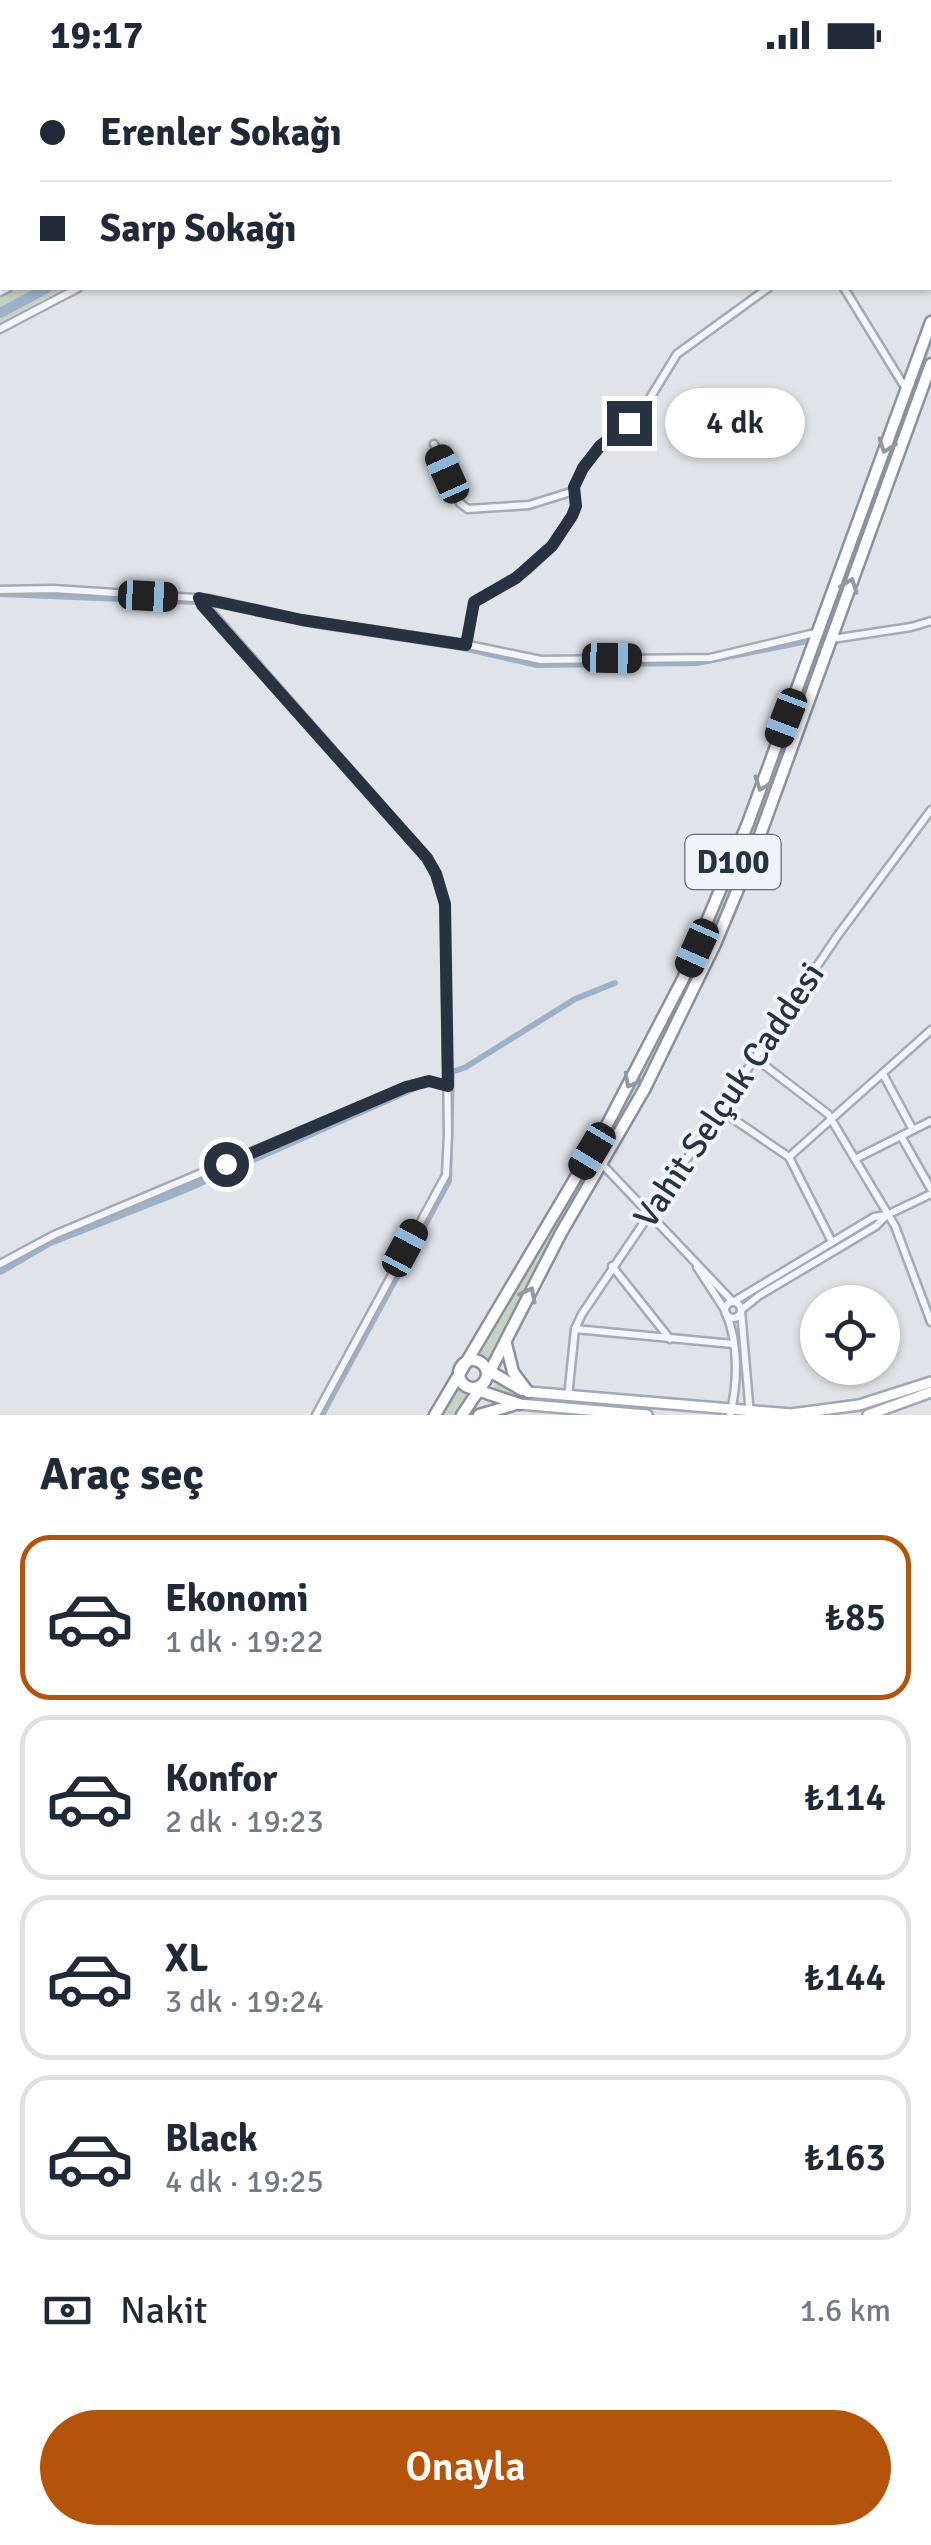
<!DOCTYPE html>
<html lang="tr">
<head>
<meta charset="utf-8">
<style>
	:root { --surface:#fff; --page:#f2f2f3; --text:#1f2937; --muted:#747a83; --line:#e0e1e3; --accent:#b45309 }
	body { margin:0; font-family:Signika,sans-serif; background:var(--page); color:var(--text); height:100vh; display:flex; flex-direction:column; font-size:38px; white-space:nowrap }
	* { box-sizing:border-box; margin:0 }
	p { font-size:32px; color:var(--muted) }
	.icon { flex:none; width:55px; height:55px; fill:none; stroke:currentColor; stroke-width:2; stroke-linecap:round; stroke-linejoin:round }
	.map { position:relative; height:1345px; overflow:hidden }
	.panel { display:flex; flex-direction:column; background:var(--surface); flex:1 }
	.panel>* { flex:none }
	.top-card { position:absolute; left:0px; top:0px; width:932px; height:220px; box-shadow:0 2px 8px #0004; display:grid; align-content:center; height:220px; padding:0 40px; background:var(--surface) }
	.tools { position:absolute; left:800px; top:1215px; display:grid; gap:20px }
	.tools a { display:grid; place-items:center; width:100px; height:100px; border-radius:50%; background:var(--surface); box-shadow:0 2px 8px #0004; font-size:50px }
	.end { position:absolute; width:45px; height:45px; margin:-22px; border:12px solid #293241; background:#fff; box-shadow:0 0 0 5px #fff }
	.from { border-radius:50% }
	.bubble { position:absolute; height:70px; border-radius:35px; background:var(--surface); box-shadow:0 2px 8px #0004; font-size:32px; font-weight:600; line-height:70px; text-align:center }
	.car { position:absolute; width:30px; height:60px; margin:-30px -15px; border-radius:12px; box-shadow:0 0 8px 2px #0007; background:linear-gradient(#222 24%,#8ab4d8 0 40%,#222 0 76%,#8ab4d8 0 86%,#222 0) }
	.top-card b { display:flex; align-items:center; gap:35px; height:95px; font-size:38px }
	.top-card b+b { border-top:2px solid var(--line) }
	.top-card i { width:25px; height:25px; background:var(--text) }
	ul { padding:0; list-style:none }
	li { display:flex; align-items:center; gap:30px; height:165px; margin:0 20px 15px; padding:0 20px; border:5px solid var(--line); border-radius:30px }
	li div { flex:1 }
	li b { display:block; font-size:38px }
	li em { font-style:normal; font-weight:600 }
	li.active { border-color:var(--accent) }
	li>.icon { width:90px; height:90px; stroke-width:1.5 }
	h2 { padding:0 40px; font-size:45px; line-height:120px }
	.pay { display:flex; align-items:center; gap:25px; height:110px; padding:0 40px; font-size:38px }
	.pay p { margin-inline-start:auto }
	.button { display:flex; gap:20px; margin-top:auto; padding:20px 40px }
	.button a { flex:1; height:115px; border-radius:60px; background:var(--accent); color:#fff; font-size:40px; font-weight:600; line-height:115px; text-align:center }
	.status { display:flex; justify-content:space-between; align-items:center; height:70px; padding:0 50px; background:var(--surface); direction:ltr }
	.status svg { height:28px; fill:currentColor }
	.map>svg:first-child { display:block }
	.green { fill:#c6d3c1 }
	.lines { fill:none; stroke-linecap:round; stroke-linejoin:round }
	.canal { stroke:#9bb2ca; stroke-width:6 }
	.river { stroke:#9bb2ca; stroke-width:10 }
	.minor-casing { stroke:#a5abb3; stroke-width:11 }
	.major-casing { stroke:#9fa8b5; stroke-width:14 }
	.highway-casing { stroke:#8891a0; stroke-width:15 }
	.minor { stroke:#f3f5f8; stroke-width:6 }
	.major { stroke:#fff; stroke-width:9 }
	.highway { stroke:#fff; stroke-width:10 }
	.oneway { stroke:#9498a0 }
	.route { stroke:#293241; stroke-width:12 }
	.labels { text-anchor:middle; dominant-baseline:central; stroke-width:8; stroke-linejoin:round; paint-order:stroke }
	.shield { fill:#f0f3f7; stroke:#656c78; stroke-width:2.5 }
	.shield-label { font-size:32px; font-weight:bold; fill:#293241 }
	.street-label { font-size:35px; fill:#293241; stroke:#f0f3f7 }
</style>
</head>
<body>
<div class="status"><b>19:17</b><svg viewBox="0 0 49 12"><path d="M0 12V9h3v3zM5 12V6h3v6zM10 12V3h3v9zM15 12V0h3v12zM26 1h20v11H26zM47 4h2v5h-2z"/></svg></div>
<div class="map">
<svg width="931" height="1345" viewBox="0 0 931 1345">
	<rect width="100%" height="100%" fill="#e0e4e9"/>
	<g class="green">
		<polygon points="19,218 65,218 0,252 0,228"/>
		<polygon points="931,266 931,277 751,771 703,887 649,995 538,1191 488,1292 475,1286 615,1049 699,885 747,769"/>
		<polygon points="497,1311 529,1326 619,1335 619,1338 499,1325 490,1322"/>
		<polygon points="456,1314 470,1323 454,1345 440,1345"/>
	</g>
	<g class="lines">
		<g class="canal">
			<polyline points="0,524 196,532"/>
			<polyline points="207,533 317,556 463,578 537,595 697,593 803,572"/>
			<polyline points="322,1345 449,1111 452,1002 466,997 575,929 615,913"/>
		</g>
		<g class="river">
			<polyline points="519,2 530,0"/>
			<polyline points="0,243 47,218"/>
			<polyline points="0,1200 50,1171 185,1118 413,1017"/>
		</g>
		<defs>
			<g id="minor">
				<polyline points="275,0 285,2"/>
				<polyline points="439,0 439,2"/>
				<polyline points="676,0 678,2"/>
				<polyline points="384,2 384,0"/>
				<polyline points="461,2 468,0"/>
				<polyline points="600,2 612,0"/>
				<polyline points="910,2 914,0"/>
				<polyline points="844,218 906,319"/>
				<polyline points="0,222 8,218"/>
				<polyline points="0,259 78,218"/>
				<polyline points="434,374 460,433 468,439 529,435 574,421"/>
				<polyline points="0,520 53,519 210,529 303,550 459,573 541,590 710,588 819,562"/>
				<polyline points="199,528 427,788 437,804 445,834 448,1064 446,1105 316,1345"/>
				<polyline points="832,569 911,557 931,551"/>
				<polyline points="467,575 474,532 527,500 552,476 575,441 574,417 583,397 600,377 642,341 677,284 768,218"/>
				<polyline points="755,988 828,1044 895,1156 931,1252"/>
				<polyline points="883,1004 913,1060"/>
				<polyline points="720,1040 789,1087 832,1172"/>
				<polyline points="901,1066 931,1119"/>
				<polyline points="789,1087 931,960"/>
				<polyline points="855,1089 931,1051"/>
				<polyline points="601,1093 733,1232 874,1147 887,1145 931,1124"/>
				<polyline points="0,1194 54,1165 406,1017 429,1011 447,1015"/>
				<polyline points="612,1196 670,1269"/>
				<polyline points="697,1197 725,1240"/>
				<circle cx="733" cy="1240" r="8"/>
				<path d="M726 1243C739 1274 738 1313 730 1345"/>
				<polyline points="575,1259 733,1274"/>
				<polyline points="568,1327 575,1259 582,1244 838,865 931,740"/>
				<polyline points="750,1345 741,1240 760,1225 876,1156 886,1146"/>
			</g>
			<g id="major">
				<polyline points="528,1322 791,1344 859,1335 931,1312"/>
				<polyline points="519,1334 647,1345"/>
				<polyline points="868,1345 931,1322"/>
			</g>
			<g id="highway">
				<polyline points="506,1274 513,1302 528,1322"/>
				<circle cx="473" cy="1304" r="14"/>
				<polyline points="486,1299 522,1320"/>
				<polyline points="474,1319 519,1334"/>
				<polyline points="435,1345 608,1053 683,909 748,753 931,252"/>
				<polyline points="462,1345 485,1311 561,1163 645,1018 715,874 756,776 931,294"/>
				<polyline points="479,1345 513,1335"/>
			</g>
		</defs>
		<use href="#minor" class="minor-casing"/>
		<use href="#major" class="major-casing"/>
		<use href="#highway" class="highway-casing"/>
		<use href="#minor" class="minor"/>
		<use href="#major" class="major"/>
		<use href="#highway" class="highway"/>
	</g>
	<defs><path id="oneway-chevron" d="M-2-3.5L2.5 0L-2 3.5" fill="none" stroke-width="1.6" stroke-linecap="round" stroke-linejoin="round" transform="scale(2.5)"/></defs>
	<g class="oneway">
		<use href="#oneway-chevron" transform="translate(886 376) rotate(110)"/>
		<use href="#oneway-chevron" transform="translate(850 515) rotate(-70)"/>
		<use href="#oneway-chevron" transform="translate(762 714) rotate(110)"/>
		<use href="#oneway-chevron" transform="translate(631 1011) rotate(118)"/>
		<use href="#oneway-chevron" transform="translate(529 1224) rotate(-63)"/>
	</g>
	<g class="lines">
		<polyline class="route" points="226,1094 406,1017 429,1011 448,1016 445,834 436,804 427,788 202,535 199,528 302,550 466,575 474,532 516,508 552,476 572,446 576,436 574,417 583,398 600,376 629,353"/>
	</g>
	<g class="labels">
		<rect class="shield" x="685.5" y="765" width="95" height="54" rx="8"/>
		<g class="shield-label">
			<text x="733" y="792">D100</text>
		</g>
		<g class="street-label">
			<text transform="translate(729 1025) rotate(-56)">Vahit Selçuk Caddesi</text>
		</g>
	</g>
</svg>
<div class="tools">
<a><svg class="icon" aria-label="locate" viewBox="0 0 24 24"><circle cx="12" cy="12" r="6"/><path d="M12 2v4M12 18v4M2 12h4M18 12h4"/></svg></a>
</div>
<i class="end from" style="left:226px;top:1094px"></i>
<i class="end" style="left:629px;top:353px"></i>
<div class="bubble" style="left:665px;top:318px;width:140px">4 dk</div>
<i class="car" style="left:447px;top:404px;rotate:336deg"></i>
<i class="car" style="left:148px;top:526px;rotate:93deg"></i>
<i class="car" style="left:612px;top:588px;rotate:91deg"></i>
<i class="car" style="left:786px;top:648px;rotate:201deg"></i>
<i class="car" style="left:697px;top:878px;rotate:204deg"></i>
<i class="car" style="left:592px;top:1081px;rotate:211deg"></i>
<i class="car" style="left:405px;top:1178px;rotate:28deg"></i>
<div class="top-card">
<b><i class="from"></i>Erenler Sokağı</b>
<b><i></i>Sarp Sokağı</b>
</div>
</div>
<section class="panel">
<h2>Araç seç</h2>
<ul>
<li class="active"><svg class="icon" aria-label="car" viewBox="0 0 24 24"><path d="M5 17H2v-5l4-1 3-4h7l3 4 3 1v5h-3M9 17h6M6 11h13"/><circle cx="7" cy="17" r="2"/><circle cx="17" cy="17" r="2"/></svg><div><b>Ekonomi</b><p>1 dk · 19:22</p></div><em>₺85</em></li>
<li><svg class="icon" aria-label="car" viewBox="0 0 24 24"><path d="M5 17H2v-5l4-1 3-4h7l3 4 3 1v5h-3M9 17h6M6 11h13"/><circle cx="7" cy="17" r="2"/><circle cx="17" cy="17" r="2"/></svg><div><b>Konfor</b><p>2 dk · 19:23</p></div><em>₺114</em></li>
<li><svg class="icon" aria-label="car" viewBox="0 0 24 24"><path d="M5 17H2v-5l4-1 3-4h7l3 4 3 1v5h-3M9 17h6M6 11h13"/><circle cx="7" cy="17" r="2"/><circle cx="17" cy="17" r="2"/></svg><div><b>XL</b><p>3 dk · 19:24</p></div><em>₺144</em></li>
<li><svg class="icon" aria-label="car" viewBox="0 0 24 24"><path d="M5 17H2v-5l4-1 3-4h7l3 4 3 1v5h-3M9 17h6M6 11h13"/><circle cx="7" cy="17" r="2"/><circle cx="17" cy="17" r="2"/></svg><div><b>Black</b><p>4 dk · 19:25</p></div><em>₺163</em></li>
</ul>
<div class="pay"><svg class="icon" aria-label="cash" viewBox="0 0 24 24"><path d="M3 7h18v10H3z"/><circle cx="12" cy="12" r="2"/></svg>Nakit<p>1.6 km</p></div>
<div class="button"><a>Onayla</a></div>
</section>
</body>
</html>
